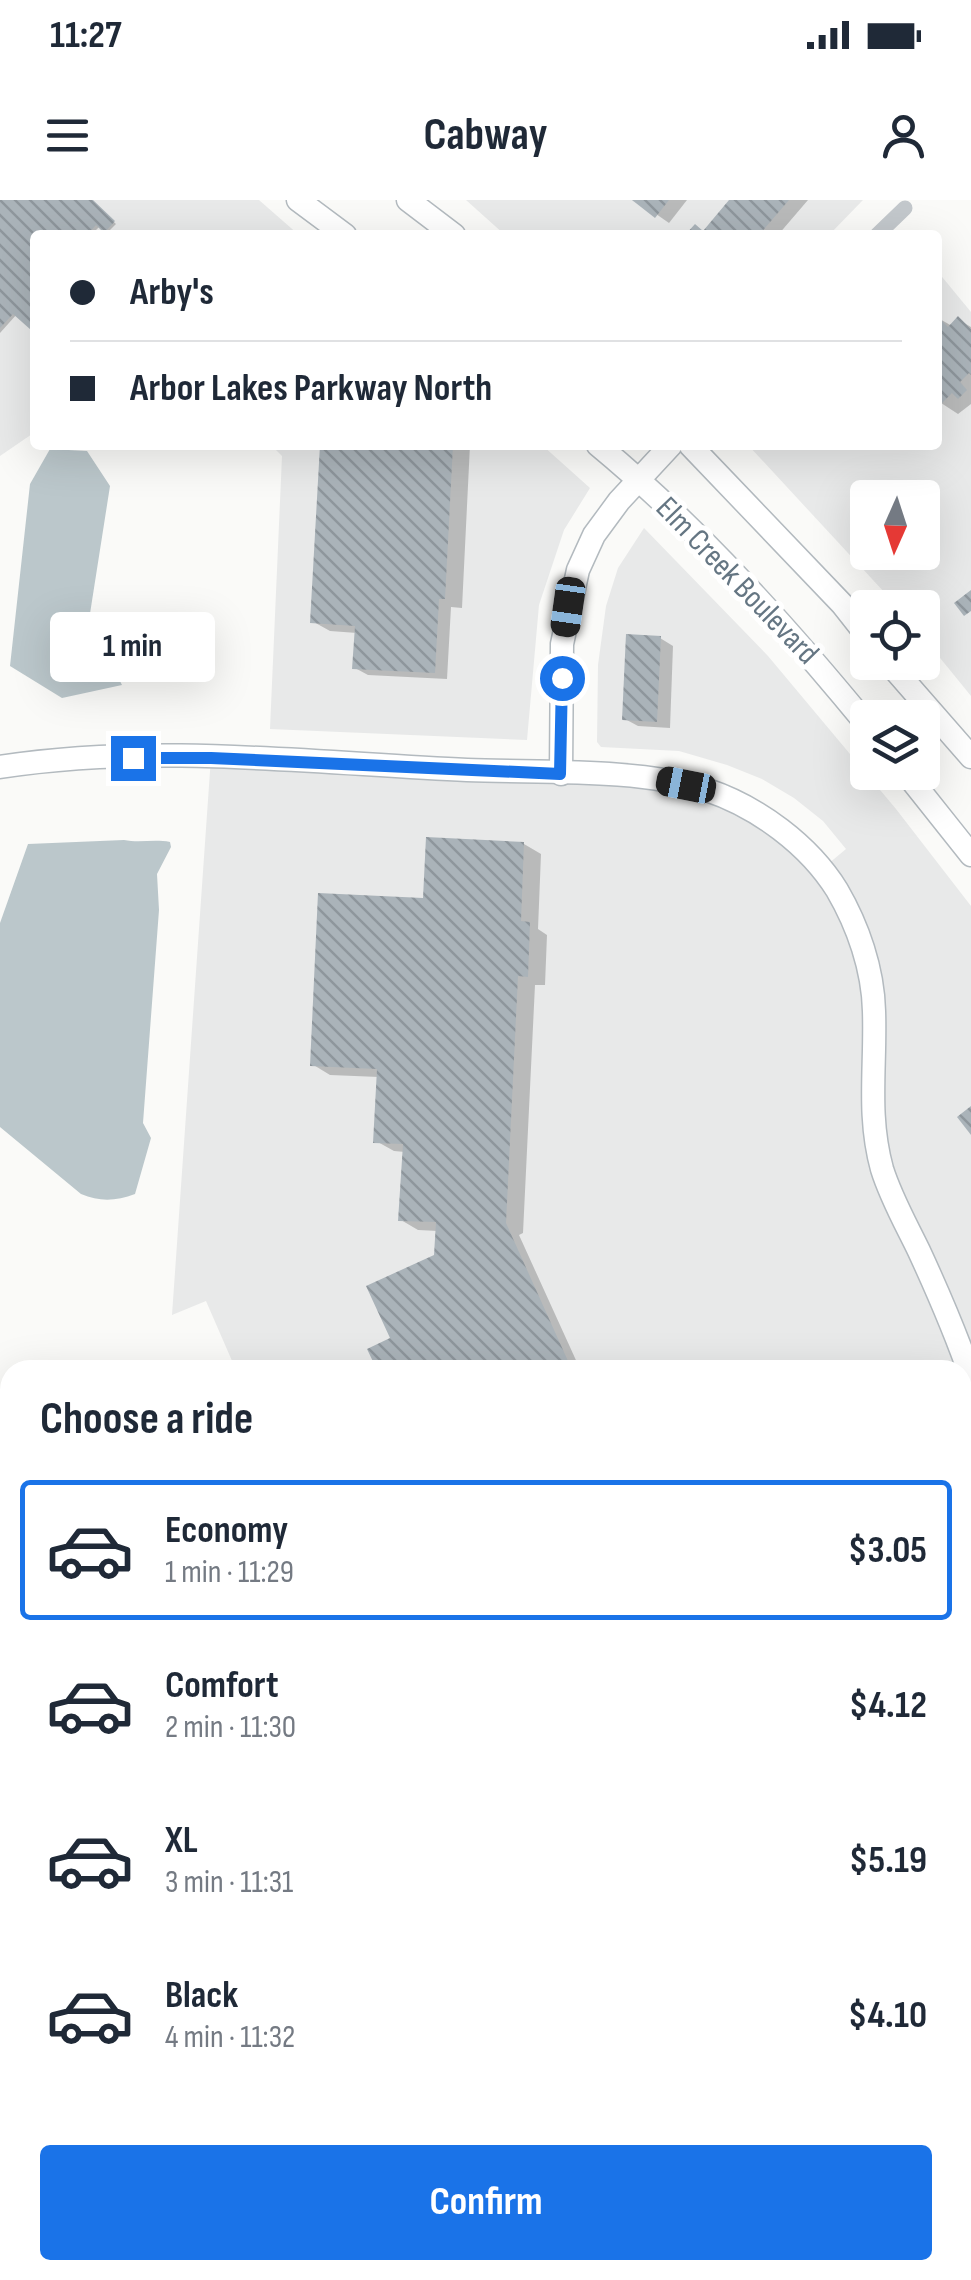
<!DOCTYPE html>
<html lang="en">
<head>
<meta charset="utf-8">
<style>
	:root { --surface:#fff; --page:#f6f6f7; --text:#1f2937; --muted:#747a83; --line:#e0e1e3; --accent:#1a73e8 }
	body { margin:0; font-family:"Sofia Sans Condensed",sans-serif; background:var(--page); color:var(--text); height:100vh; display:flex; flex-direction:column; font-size:38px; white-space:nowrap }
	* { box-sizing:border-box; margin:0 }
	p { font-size:32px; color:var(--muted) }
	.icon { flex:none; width:55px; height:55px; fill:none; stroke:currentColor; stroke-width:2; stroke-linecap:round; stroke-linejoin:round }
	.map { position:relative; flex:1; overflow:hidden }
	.details { position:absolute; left:0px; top:1160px; width:972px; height:920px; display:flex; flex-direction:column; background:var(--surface); border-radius:30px 30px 0 0; box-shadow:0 10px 40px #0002 }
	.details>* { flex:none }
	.guide { position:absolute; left:30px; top:30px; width:912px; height:220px; border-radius:10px; box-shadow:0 10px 40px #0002; display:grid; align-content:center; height:220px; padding:0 40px; background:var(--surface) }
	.needle { width:65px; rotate:183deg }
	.controls { position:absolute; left:850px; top:280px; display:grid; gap:20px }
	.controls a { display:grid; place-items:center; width:90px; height:90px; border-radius:10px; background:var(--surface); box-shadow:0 10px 40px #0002; font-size:50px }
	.end { position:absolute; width:45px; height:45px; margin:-22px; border:12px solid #1a73e8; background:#fff; box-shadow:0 0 0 5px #fff }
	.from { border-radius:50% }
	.bubble { position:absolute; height:70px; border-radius:10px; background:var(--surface); box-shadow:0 10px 40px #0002; font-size:32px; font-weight:700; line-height:70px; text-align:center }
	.car { position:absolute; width:30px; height:60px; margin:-30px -15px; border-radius:12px; box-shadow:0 0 8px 2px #0007; background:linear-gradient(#222 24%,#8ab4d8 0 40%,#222 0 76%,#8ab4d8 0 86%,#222 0) }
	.guide b { display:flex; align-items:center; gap:35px; height:95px; font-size:38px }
	.guide b+b { border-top:2px solid var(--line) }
	.guide i { width:25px; height:25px; background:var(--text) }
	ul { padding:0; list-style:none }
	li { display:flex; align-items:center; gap:30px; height:140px; margin:0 20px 15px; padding:0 20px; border:5px solid transparent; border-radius:10px }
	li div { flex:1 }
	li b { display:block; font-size:38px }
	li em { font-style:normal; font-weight:700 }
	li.on { border-color:var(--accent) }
	li>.icon { width:90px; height:90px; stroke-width:1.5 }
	h2 { padding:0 40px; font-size:45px; line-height:120px }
	.primary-button { display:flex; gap:20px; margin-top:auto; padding:20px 40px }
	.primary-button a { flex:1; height:115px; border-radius:10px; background:var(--accent); color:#fff; font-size:40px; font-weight:700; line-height:115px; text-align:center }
	.status { display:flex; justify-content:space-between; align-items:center; height:70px; padding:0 50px; background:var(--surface); direction:ltr }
	.status svg { height:28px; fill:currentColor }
	header { display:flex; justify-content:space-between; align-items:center; height:130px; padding:0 40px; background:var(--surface); font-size:45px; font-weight:700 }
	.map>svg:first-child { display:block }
	.built { fill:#e8e9e9; fill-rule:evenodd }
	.water { fill:#bbc7cb }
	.shadow { fill:#0003 }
	.building { fill:url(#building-back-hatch) }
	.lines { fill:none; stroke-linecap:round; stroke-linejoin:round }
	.secondary-casing { stroke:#b3babf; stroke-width:25 }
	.street { stroke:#c3c8cc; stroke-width:15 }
	.secondary { stroke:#fff; stroke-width:22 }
	.route { stroke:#1a73e8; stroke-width:12 }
	.labels { text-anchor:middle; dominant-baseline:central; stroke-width:10; stroke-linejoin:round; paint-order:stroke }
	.street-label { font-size:32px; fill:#657683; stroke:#fff }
</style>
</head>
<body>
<div class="status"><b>11:27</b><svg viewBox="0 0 49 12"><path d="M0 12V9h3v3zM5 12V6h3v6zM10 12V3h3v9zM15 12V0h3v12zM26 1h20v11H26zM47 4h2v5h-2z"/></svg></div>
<header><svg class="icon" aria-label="menu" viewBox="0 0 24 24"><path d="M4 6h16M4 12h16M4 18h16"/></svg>Cabway<svg class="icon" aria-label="person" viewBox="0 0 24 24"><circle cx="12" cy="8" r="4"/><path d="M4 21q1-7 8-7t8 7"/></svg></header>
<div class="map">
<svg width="971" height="2080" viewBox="0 0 971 2080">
	<defs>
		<pattern id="building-back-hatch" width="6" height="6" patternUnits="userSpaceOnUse" patternTransform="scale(2.5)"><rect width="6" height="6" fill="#aab3b9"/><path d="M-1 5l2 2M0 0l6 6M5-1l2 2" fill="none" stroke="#8e969c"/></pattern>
	</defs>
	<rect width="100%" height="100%" fill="#fafaf8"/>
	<g class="built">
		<polygon points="0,0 259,0 299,35 35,35 35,232 0,256"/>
		<polygon points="466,0 863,0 829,35 505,35"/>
		<path d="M938 72 971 112V496L923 437 922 408 898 407 748 245H938ZM868 298H922V352H868Z"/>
		<polygon points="271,245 542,245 590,288 564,330 539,405 527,540 270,529 282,256"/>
		<polygon points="644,328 768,456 896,609 971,706 971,2080 321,2080 321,2070 962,2070 962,1170 236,1170 206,1101 172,1115 211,557 705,590 822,669 846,649 823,621 794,598 762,579 727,565 679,551 601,547 597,542 598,465 606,406 618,368"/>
	</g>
	<g class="water">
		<polygon points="50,249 87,251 110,286 89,420 122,485 62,498 10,466 30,284"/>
		<path d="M124 640C139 643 155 639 170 642L171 647 157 674 159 710 143 923 151 938 135 994C116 1001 100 1002 81 994L0 927V723L28 644Z"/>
		<polygon points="10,1305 10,1673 0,1676 0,1317"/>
	</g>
	<g class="shadow">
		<polygon points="0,0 91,0 116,24 108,32 100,26 91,35 35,35 35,130 17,114 0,133"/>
		<polygon points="636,0 687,0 669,23"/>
		<polygon points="732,0 808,0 778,35 689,35 705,32"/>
		<polygon points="938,118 952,126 959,120 971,127 971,204 958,214 938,201"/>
		<polygon points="322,245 470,245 462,408 451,407 447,479 368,475 355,468 357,433 330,431 312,421"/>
		<polygon points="660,438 673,446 670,528 638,526 625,519"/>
		<polygon points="524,644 541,654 538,729 547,735 545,785 535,785 523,1033 519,1035 580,1169 380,1170 440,1056 438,1031 418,1030 401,1020 405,952 394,951 376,941 379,877 330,875 312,864 425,701"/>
		<polygon points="492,2070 679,2070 678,2080 492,2080"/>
	</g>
	<g class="building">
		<polygon points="0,0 93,0 115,21 104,33 96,25 87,35 35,35 35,126 31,130 13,114 0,128"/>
		<polygon points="632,0 669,0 655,18"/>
		<polygon points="729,0 789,0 759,35 685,35 695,24 703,31"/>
		<polygon points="958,116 971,129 971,175 969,173 960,182 967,190 958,199 952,193 939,206 938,117 948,127"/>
		<polygon points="320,245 453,245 445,399 439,399 435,473 352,469 355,426 310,423"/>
		<polygon points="971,390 971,411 964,416 954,403"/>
		<polygon points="626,434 661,436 657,522 622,520"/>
		<polygon points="426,637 524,642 521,721 530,722 528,777 518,776 506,1023 568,1161 563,1163 566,1170 377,1170 367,1149 390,1138 366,1086 434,1055 436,1022 398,1021 403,944 373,943 377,869 310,866 318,693 423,698"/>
		<polygon points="971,906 971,935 957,917"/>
		<polygon points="490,2070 666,2070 665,2080 489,2080"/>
	</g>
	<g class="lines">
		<defs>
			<g id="secondary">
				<polyline points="298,0 345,35"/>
				<polyline points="408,0 454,35"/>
				<path d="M598 245C697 327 786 426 868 526"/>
				<polyline points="690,245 842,404 868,437"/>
				<polyline points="888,462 971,557"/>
				<path d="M0 567C153 543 314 563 467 570 541 573 638 568 707 590 758 607 809 645 837 690 858 726 873 769 874 811 876 866 867 915 882 969 891 998 906 1024 919 1051 938 1092 956 1134 971 1177"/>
				<polyline points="905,572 971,655"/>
				<polyline points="561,574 562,444 578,370 594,335 619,301 671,245"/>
			</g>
		</defs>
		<use href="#secondary" class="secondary-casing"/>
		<polyline class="street" points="877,35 905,8"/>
		<use href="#secondary" class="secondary"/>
	</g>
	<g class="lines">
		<polyline class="route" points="133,558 211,558 560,574 562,478"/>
	</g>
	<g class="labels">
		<g class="street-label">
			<text transform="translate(737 381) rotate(46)">Elm Creek Boulevard</text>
		</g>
	</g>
</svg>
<div class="controls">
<a><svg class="needle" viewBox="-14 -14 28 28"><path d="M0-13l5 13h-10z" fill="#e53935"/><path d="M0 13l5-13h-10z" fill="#747a83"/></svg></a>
<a><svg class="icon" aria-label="locate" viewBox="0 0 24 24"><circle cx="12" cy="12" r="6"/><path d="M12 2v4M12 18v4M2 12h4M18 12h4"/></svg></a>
<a><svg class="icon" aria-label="layers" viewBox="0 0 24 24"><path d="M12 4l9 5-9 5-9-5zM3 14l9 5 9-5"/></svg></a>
</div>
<i class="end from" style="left:562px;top:478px"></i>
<i class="end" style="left:133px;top:558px"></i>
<div class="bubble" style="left:50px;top:412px;width:165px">1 min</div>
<i class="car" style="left:568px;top:407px;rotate:188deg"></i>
<i class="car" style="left:686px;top:585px;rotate:281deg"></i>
<div class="guide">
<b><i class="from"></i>Arby's</b>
<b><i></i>Arbor Lakes Parkway North</b>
</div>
<section class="details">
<h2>Choose a ride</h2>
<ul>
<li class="on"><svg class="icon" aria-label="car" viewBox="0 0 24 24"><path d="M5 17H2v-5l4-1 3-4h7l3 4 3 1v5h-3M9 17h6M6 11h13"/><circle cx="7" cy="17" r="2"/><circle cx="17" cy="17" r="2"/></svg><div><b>Economy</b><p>1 min · 11:29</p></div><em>$3.05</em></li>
<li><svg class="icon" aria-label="car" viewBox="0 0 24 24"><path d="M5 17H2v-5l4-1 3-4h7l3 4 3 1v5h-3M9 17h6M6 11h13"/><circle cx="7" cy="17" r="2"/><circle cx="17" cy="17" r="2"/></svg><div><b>Comfort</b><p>2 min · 11:30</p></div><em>$4.12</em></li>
<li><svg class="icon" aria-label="car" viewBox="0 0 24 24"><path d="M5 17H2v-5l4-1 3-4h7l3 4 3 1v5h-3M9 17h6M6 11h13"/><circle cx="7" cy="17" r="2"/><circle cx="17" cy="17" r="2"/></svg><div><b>XL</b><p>3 min · 11:31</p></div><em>$5.19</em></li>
<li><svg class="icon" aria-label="car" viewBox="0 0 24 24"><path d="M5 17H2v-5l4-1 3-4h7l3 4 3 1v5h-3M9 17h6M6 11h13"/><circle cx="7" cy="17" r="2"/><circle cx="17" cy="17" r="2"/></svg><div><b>Black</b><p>4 min · 11:32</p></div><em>$4.10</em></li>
</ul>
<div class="primary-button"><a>Confirm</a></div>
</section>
</div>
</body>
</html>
